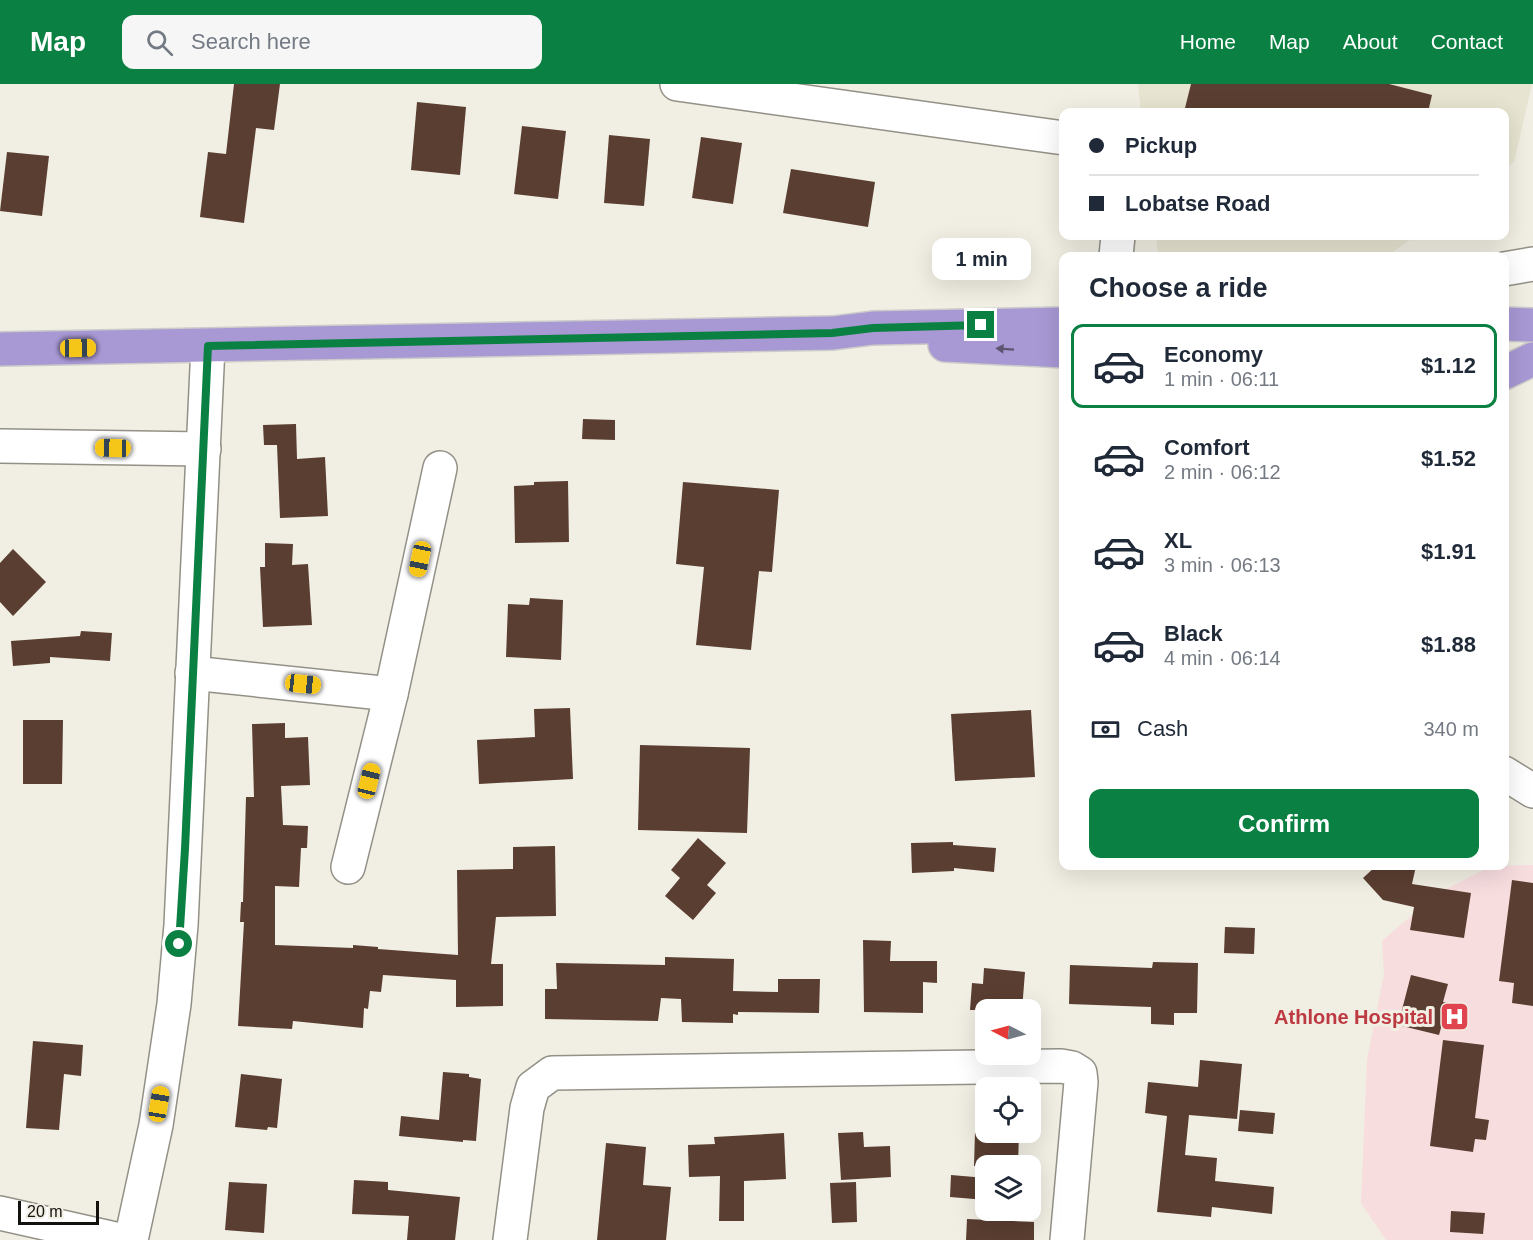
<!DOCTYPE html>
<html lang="en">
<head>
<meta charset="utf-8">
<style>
	:root { --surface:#fff; --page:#f6f6f7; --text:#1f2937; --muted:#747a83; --line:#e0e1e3; --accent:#0b8043 }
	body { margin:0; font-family:Helvetica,sans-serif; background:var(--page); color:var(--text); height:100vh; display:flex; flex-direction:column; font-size:22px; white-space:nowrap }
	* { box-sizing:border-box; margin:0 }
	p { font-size:20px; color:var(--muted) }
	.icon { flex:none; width:33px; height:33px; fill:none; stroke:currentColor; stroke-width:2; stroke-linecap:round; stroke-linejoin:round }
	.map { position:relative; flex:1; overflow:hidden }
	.panel { position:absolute; left:1059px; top:168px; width:450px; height:618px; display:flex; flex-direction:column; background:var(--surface); border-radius:12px; box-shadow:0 6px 24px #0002 }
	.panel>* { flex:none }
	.hud { position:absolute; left:1059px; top:24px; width:450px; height:132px; border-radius:12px; box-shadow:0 6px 24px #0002; display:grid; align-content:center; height:132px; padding:0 30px; background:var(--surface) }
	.needle { width:39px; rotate:276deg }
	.buttons { position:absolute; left:975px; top:915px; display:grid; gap:12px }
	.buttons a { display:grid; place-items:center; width:66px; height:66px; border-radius:12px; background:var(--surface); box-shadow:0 6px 24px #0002; font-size:30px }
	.scale { position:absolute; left:18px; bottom:15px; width:81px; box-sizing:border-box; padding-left:6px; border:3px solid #13120f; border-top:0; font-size:16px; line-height:21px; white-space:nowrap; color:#13120f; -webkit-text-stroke:4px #f1eee3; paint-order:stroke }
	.end { position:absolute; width:27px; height:27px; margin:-14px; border:8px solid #0b8043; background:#fff; box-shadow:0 0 0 3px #fff }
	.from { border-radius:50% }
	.bubble { position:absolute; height:42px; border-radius:12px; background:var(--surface); box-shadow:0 6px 24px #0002; font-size:20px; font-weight:700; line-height:42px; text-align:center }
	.car { position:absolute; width:18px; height:36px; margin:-18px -9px; border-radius:8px; box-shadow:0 0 4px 2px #0007; background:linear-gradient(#f5c518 24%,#345 0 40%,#f5c518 0 76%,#345 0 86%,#f5c518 0) }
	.hud b { display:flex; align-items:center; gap:21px; height:57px; font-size:22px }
	.hud b+b { border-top:2px solid var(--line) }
	.hud i { width:15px; height:15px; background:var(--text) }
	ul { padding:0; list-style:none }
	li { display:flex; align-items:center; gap:18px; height:84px; margin:0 12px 9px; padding:0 18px; border:3px solid transparent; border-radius:12px }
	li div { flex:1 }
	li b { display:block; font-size:22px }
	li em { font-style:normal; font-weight:700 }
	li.on { border-color:var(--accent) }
	li>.icon { width:54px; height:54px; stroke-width:1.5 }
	h2 { padding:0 30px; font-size:27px; line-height:72px }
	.pay { display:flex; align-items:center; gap:15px; height:66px; padding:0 30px; font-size:22px }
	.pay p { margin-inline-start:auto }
	.action { display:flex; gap:12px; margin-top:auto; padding:12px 30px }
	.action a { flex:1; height:69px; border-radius:12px; background:var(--accent); color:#fff; font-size:24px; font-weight:700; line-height:69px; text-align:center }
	header { display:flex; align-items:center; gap:36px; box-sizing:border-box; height:84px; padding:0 30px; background:var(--accent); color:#fff }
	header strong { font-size:28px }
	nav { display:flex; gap:33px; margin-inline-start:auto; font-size:21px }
	.search { width:420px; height:54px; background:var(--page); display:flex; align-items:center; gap:15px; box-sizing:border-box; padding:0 21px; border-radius:12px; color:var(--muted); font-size:22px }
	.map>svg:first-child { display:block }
	.built { fill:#e7e4d1 }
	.medical { fill:#f8dddf }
	.building { fill:#5a3e31 }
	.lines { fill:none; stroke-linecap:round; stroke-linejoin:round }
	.minor-casing { stroke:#939187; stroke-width:36 }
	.trunk-casing { stroke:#cbcbca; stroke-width:36 }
	.minor { stroke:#fff; stroke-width:33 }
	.trunk { stroke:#a898d4; stroke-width:33 }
	.oneway { fill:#5e5572 }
	.route { stroke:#0b8043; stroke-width:8 }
	.labels { text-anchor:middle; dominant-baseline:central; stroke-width:6; stroke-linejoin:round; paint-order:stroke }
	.health-label { font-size:20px; font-weight:bold; fill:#be3a42; stroke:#f1eee3; text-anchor:end }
</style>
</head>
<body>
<header>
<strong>Map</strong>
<div class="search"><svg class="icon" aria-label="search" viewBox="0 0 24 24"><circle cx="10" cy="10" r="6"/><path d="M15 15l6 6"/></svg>Search here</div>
<nav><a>Home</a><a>Map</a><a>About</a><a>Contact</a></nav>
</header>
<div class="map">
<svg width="1533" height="1156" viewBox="0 0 1533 1156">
	<rect width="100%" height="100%" fill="#f1eee3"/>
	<g class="built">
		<polygon points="1138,0 1532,0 1514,78 1505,85 1504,28 1141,28"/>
		<polygon points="1156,152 1415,152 1387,172 1275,172 1158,168"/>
	</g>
	<polygon class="medical" points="1533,781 1533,1156 1386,1156 1361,1119 1367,976 1384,890 1382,857 1435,811 1491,782"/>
	<g class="building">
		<polygon points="234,0 280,0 274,46 256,44 244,139 200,133 208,68 226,70"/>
		<polygon points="1191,0 1389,0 1432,11 1428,28 1184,28"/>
		<polygon points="417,18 466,23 460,91 411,86"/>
		<polygon points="522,42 566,47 558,115 514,110"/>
		<polygon points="609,51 650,55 644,122 604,119"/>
		<polygon points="701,53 742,59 733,120 692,114"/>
		<polygon points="7,68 49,72 42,132 0,127"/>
		<polygon points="791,85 875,98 868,143 783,129"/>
		<polygon points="583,335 615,336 615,356 582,355"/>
		<polygon points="296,340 297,375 325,373 328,432 280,434 277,361 264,361 263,341"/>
		<polygon points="568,397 569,458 515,459 514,402 534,401 534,398"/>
		<polygon points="683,398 779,406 772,488 759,487 751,566 696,561 704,483 676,480"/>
		<polygon points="265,459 293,460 292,481 308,480 312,541 263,543 260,483 265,483"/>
		<polygon points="13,465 46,498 13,532 0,518 0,479"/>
		<polygon points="530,514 563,516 561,576 506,573 508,520 529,521"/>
		<polygon points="81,547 112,549 110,577 50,573 50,579 13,582 11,557 80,552"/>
		<polygon points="570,624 573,695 479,700 477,656 535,653 534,625"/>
		<polygon points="1031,626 1035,693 955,697 951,630"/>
		<polygon points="23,636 63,636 62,700 23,700"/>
		<polygon points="285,639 285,654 308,653 310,701 281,702 283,741 308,742 307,764 301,764 299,803 275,802 275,861 353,864 353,861 378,863 378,865 458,871 457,786 513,785 513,763 555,762 556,832 496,833 491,880 503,880 503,922 456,923 456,896 383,891 381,908 370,907 368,925 364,924 363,944 293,937 292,945 238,942 244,838 240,838 241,818 243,818 246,713 254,713 252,640"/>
		<polygon points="640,661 750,664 747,749 638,746"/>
		<polygon points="698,754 726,779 707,801 716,809 693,836 665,812 680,794 671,786"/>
		<polygon points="953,758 953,761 996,764 994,788 954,784 954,787 912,789 911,759"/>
		<polygon points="1376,782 1416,782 1412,800 1471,809 1464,854 1410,846 1414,823 1383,816 1363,794"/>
		<polygon points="1512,796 1533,799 1533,922 1512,919 1514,899 1499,897"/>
		<polygon points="1225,843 1255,844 1254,870 1224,869"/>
		<polygon points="863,856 891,857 890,877 937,877 937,899 923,898 923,929 864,928"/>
		<polygon points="665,873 734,875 733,907 778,908 778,895 820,895 819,929 738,928 738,931 733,930 733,939 682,938 681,915 661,914 658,937 545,935 545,905 557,905 556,879 665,881"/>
		<polygon points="1153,878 1198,879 1197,929 1174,929 1174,941 1151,940 1151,923 1069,920 1070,881 1152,884"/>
		<polygon points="984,884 1025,888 1022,926 970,926 972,899 983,900"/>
		<polygon points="1411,891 1448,900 1443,918 1448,919 1439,951 1398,941"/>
		<polygon points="1443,956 1484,961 1475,1034 1489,1036 1486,1056 1475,1055 1473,1068 1430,1062"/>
		<polygon points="33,957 83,961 81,992 64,990 59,1046 26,1044"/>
		<polygon points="1200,976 1242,980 1237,1035 1189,1031 1185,1071 1217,1074 1215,1097 1274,1103 1272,1130 1212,1123 1211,1133 1157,1128 1167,1032 1145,1029 1148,998 1198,1003"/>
		<polygon points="443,988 469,990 469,993 481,995 476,1057 463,1056 463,1058 399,1052 401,1032 439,1036"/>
		<polygon points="241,990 282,995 277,1044 268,1043 267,1046 235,1043"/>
		<polygon points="1240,1026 1275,1029 1273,1050 1238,1047"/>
		<polygon points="863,1048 864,1063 890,1062 891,1093 841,1096 838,1049"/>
		<polygon points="975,1048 1019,1048 1018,1082 974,1082"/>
		<polygon points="784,1049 786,1095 744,1097 744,1137 719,1137 720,1092 689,1093 688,1061 715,1060 714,1053"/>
		<polygon points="606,1059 646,1063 643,1101 671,1103 666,1156 597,1156"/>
		<polygon points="951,1091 986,1094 986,1116 950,1113"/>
		<polygon points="354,1096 388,1098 388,1106 460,1113 455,1156 407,1156 409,1132 352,1130"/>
		<polygon points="229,1098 267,1100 264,1149 225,1146"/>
		<polygon points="856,1098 857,1138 832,1139 830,1099"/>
		<polygon points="1451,1127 1485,1129 1483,1150 1450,1148"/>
		<polygon points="967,1135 1034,1138 1034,1156 966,1156"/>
	</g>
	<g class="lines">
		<defs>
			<g id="minor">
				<polyline points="677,0 1064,54"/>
				<polyline points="1116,172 1118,152"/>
				<polyline points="1504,185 1533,180"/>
				<polyline points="0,362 204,365"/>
				<polyline points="192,589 391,610"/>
				<polyline points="1504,689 1533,707"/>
				<polyline points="348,783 391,610 440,384"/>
				<polyline points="0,1129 120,1156"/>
				<polyline points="131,1156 156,1041 174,920 181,841 208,262"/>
				<polyline points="510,1156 527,1024 533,1003 552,989 1061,982 1072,984 1080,989 1081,998 1067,1156"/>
			</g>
			<g id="trunk">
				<polyline points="1504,240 1533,241"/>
				<polyline points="945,261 1064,267"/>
				<polyline points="0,265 833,249 873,244 1064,240"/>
				<polyline points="1504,289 1533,275"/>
			</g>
		</defs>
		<use href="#minor" class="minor-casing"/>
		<use href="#trunk" class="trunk-casing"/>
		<use href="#minor" class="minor"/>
		<use href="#trunk" class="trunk"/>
	</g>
	<defs><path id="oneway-solid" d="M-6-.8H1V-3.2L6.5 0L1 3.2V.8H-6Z" transform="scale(1.5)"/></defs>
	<use class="oneway" href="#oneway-solid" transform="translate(1005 265) rotate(-176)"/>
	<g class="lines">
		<polyline class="route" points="179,860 185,765 208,262 832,249 873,244 981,241"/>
	</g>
	<defs>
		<symbol id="hospital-square" viewBox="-11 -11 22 22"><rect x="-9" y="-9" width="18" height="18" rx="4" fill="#e0444e" stroke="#f1eee3"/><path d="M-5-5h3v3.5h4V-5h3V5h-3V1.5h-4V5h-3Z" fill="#fff"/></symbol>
	</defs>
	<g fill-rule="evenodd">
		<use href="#hospital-square" x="1438" y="916" width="33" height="33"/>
	</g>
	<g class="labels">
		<g class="health-label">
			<text x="1433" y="933">Athlone Hospital</text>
		</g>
	</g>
</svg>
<div class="buttons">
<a><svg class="needle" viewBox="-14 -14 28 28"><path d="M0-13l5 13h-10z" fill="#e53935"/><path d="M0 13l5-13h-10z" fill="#747a83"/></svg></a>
<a><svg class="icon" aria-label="locate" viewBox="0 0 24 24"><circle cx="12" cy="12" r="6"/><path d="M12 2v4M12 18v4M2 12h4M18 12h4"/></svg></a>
<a><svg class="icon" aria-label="layers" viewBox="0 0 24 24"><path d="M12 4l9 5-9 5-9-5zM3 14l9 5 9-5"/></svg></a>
</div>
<div class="scale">20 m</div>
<i class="end from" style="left:179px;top:860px"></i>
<i class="end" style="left:981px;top:241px"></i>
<div class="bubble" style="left:932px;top:154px;width:99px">1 min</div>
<i class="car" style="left:78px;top:264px;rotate:89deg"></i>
<i class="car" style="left:113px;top:364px;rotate:271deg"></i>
<i class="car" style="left:420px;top:475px;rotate:192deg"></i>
<i class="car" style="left:303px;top:600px;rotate:96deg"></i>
<i class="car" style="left:369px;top:697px;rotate:14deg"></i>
<i class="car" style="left:159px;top:1020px;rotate:9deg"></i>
<div class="hud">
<b><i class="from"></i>Pickup</b>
<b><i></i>Lobatse Road</b>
</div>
<section class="panel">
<h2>Choose a ride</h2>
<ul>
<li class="on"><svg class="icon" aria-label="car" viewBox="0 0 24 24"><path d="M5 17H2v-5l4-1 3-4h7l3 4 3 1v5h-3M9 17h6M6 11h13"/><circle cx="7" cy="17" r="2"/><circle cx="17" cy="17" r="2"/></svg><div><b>Economy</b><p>1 min · 06:11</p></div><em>$1.12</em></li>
<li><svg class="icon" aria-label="car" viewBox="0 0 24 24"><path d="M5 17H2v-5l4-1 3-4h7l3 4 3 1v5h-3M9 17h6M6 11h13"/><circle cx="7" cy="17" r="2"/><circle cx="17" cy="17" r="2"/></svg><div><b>Comfort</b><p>2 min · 06:12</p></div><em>$1.52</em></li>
<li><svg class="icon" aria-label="car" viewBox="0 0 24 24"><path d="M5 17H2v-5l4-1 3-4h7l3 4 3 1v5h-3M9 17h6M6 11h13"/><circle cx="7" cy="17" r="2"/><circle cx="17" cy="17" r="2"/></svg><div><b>XL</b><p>3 min · 06:13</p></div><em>$1.91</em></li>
<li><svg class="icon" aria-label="car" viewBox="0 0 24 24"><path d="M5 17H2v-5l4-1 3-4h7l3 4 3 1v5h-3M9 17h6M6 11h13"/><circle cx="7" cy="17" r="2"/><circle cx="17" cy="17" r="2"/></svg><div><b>Black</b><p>4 min · 06:14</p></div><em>$1.88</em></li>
</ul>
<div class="pay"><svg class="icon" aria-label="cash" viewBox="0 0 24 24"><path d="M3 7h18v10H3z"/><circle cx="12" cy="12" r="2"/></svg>Cash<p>340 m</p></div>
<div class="action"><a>Confirm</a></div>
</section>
</div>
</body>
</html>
